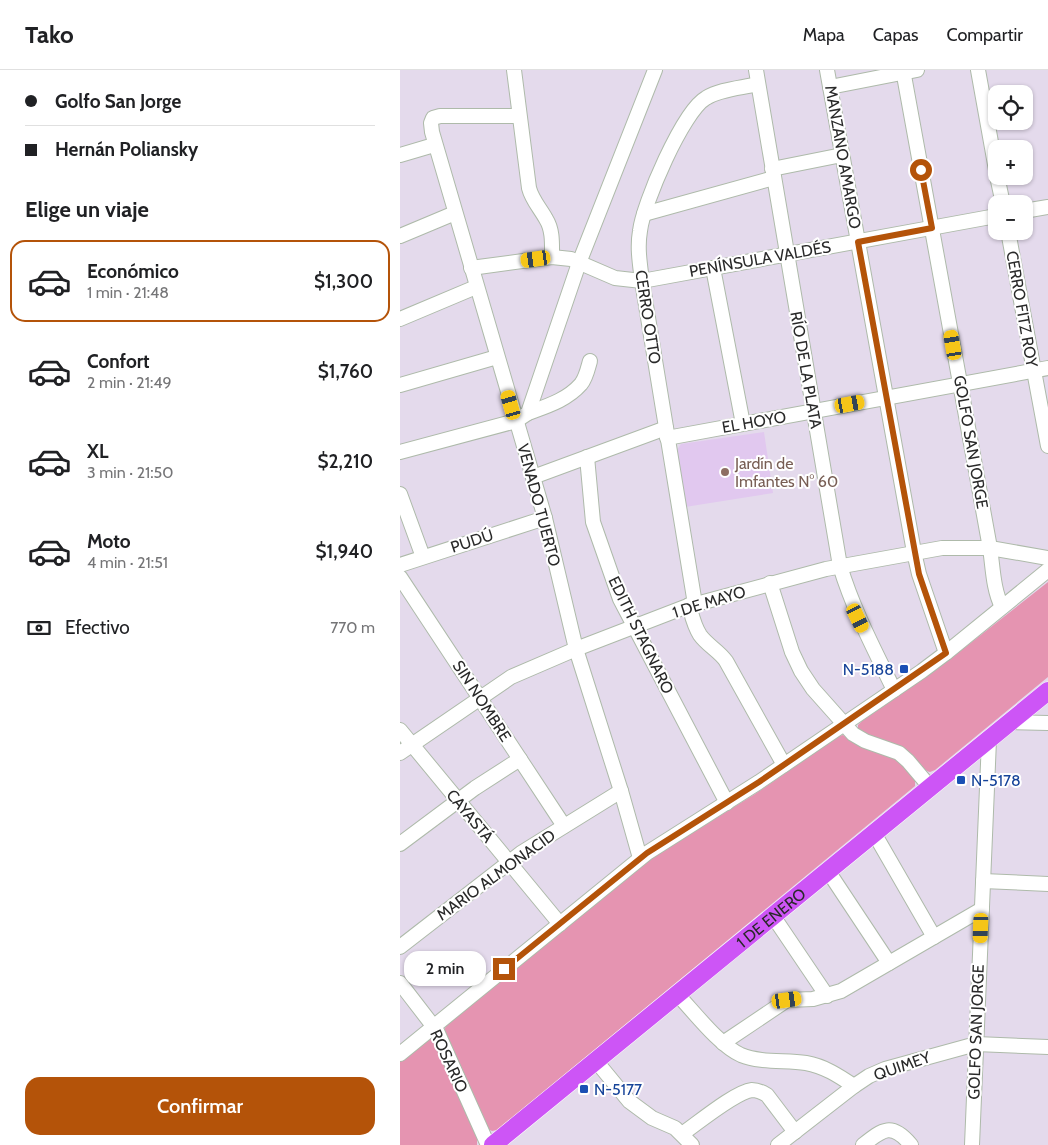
<!DOCTYPE html>
<html lang="es">
<head>
<meta charset="utf-8">
<style>
	:root { --surface:#fff; --page:#f6f6f6; --text:#202124; --muted:#757577; --line:#e0e0e0; --accent:#b45309 }
	body { margin:0; font-family:Cabin,sans-serif; background:var(--page); color:var(--text); height:100vh; display:flex; flex-direction:column; font-size:19px; white-space:nowrap }
	* { box-sizing:border-box; margin:0 }
	p { font-size:16px; color:var(--muted) }
	.icon { flex:none; width:28px; height:28px; fill:none; stroke:currentColor; stroke-width:2; stroke-linecap:round; stroke-linejoin:round }
	.map { position:relative; flex:1; overflow:hidden }
	.details { display:flex; flex-direction:column; background:var(--surface); width:400px }
	.details>* { flex:none }
	.guide { display:grid; align-content:center; height:110px; padding:0 25px; background:var(--surface) }
	.buttons { position:absolute; left:588px; top:15px; display:grid; gap:10px }
	.buttons a { display:grid; place-items:center; width:45px; height:45px; border-radius:10px; background:var(--surface); box-shadow:0 1px 4px #0004; font-size:25px }
	.end { position:absolute; width:22px; height:22px; margin:-11px; border:6px solid #b45309; background:#fff; box-shadow:0 0 0 2px #fff }
	.from { border-radius:50% }
	.bubble { position:absolute; height:35px; border-radius:15px; background:var(--surface); box-shadow:0 1px 4px #0004; font-size:16px; font-weight:600; line-height:35px; text-align:center }
	.car { position:absolute; width:15px; height:30px; margin:-15px -8px; border-radius:6px; box-shadow:0 0 4px 1px #0007; background:linear-gradient(#f5c518 24%,#345 0 40%,#f5c518 0 76%,#345 0 86%,#f5c518 0) }
	.guide b { display:flex; align-items:center; gap:18px; height:48px; font-size:19px }
	.guide b+b { border-top:1px solid var(--line) }
	.guide i { width:12px; height:12px; background:var(--text) }
	ul { padding:0; list-style:none }
	li { display:flex; align-items:center; gap:15px; height:82px; margin:0 10px 8px; padding:0 15px; border:2px solid transparent; border-radius:15px }
	li div { flex:1 }
	li b { display:block; font-size:19px }
	li em { font-style:normal; font-weight:600 }
	li.current { border-color:var(--accent) }
	li>.icon { width:45px; height:45px; stroke-width:1.5 }
	h2 { padding:0 25px; font-size:22px; line-height:60px }
	.pay { display:flex; align-items:center; gap:12px; height:55px; padding:0 25px; font-size:19px }
	.pay p { margin-inline-start:auto }
	.cta { display:flex; gap:10px; margin-top:auto; padding:10px 25px }
	.cta a { flex:1; height:58px; border-radius:15px; background:var(--accent); color:#fff; font-size:20px; font-weight:600; line-height:58px; text-align:center }
	header { display:flex; align-items:center; gap:30px; box-sizing:border-box; height:70px; padding:0 25px; background:var(--surface); border-bottom:1px solid var(--line) }
	header strong { font-size:24px }
	nav { display:flex; gap:28px; margin-inline-start:auto; font-size:18px }
	main { display:flex; flex:1; min-height:0 }
	.map>svg:first-child { display:block }
	.education { fill:#e1c8ef }
	.grass { fill:#e594b1 }
	.lines { fill:none; stroke-linecap:round; stroke-linejoin:round }
	.minor-casing { stroke:#aebaaa; stroke-width:16 }
	.major-casing { stroke:#fff; stroke-width:19 }
	.minor { stroke:#fff; stroke-width:14 }
	.major { stroke:#cd55f6; stroke-width:18 }
	.route { stroke:#b45309; stroke-width:6 }
	.education-dot { fill:#8d6e63; stroke:#fff; stroke-width:2 }
	.transit-dot { fill:#1a4fb4; stroke:#fff; stroke-width:2 }
	.labels { text-anchor:middle; dominant-baseline:central; stroke-width:4; stroke-linejoin:round; paint-order:stroke }
	.street-label { font-size:16px; fill:#292929; stroke:#fff }
	.education-label { font-size:16px; fill:#785e54; stroke:#fff; text-anchor:start }
	.transit-label { font-size:16px; fill:#164399; stroke:#fff; text-anchor:start }
</style>
</head>
<body>
<header>
<strong>Tako</strong>
<nav><a>Mapa</a><a>Capas</a><a>Compartir</a></nav>
</header>
<main>
<section class="details">
<div class="guide">
<b><i class="from"></i>Golfo San Jorge</b>
<b><i></i>Hernán Poliansky</b>
</div>
<h2>Elige un viaje</h2>
<ul>
<li class="current"><svg class="icon" aria-label="car" viewBox="0 0 24 24"><path d="M5 17H2v-5l4-1 3-4h7l3 4 3 1v5h-3M9 17h6M6 11h13"/><circle cx="7" cy="17" r="2"/><circle cx="17" cy="17" r="2"/></svg><div><b>Económico</b><p>1 min · 21:48</p></div><em>$1,300</em></li>
<li><svg class="icon" aria-label="car" viewBox="0 0 24 24"><path d="M5 17H2v-5l4-1 3-4h7l3 4 3 1v5h-3M9 17h6M6 11h13"/><circle cx="7" cy="17" r="2"/><circle cx="17" cy="17" r="2"/></svg><div><b>Confort</b><p>2 min · 21:49</p></div><em>$1,760</em></li>
<li><svg class="icon" aria-label="car" viewBox="0 0 24 24"><path d="M5 17H2v-5l4-1 3-4h7l3 4 3 1v5h-3M9 17h6M6 11h13"/><circle cx="7" cy="17" r="2"/><circle cx="17" cy="17" r="2"/></svg><div><b>XL</b><p>3 min · 21:50</p></div><em>$2,210</em></li>
<li><svg class="icon" aria-label="car" viewBox="0 0 24 24"><path d="M5 17H2v-5l4-1 3-4h7l3 4 3 1v5h-3M9 17h6M6 11h13"/><circle cx="7" cy="17" r="2"/><circle cx="17" cy="17" r="2"/></svg><div><b>Moto</b><p>4 min · 21:51</p></div><em>$1,940</em></li>
</ul>
<div class="pay"><svg class="icon" aria-label="cash" viewBox="0 0 24 24"><path d="M3 7h18v10H3z"/><circle cx="12" cy="12" r="2"/></svg>Efectivo<p>770 m</p></div>
<div class="cta"><a>Confirmar</a></div>
</section>
<div class="map">
<svg width="648" height="1075" viewBox="0 0 648 1075">
	<rect width="100%" height="100%" fill="#e4daec"/>
	<polygon class="education" points="364,362 373,423 285,437 277,380 281,374"/>
	<g class="grass">
		<path d="M648 512V607L535 700 530 702C521 700 517 688 509 684 492 675 473 671 458 659V655L462 651 549 590Z"/>
		<polygon points="443,665 458,675 498,690 515,709 515,716 97,1060 92,1061 88,1059 44,960 48,952 255,786 355,724 439,666"/>
		<polygon points="28,969 33,969 37,975 77,1068 77,1075 0,1075 0,991"/>
	</g>
	<g class="lines">
		<defs>
			<g id="minor">
				<path d="M114 0 129 118C132 130 140 138 146 149 153 160 152 174 152 187"/>
				<path d="M356 0 440 496C453 539 474 579 494 620"/>
				<polyline points="427,0 514,482 519,504 546,583"/>
				<path d="M503 0 590 478C593 498 593 519 602 537"/>
				<polyline points="578,0 596,100"/>
				<polyline points="430,17 517,0"/>
				<polyline points="118,46 40,46 33,48 31,53 32,62 145,448 176,579 221,721 240,788"/>
				<polyline points="0,85 34,75"/>
				<polyline points="372,99 442,85"/>
				<polyline points="597,106 603,134"/>
				<polyline points="624,141 648,137"/>
				<polyline points="244,144 374,108"/>
				<polyline points="608,161 648,376"/>
				<polyline points="0,166 55,143"/>
				<polyline points="71,198 152,187 171,189 215,208 242,211 596,146"/>
				<polyline points="313,198 343,354"/>
				<polyline points="0,249 76,217"/>
				<polyline points="0,315 97,287"/>
				<path d="M128 343C147 336 167 330 181 314 186 308 188 298 190 291"/>
				<polyline points="267,368 648,298"/>
				<polyline points="0,382 116,351 128,343 179,193 255,0"/>
				<polyline points="187,387 193,452 220,529 327,733"/>
				<polyline points="133,407 266,358"/>
				<polyline points="0,424 23,487"/>
				<polyline points="0,495 145,448"/>
				<polyline points="0,507 164,756"/>
				<polyline points="370,513 392,582 401,601 413,619 453,664 465,671 499,683 508,691 530,717"/>
				<path d="M295 534 242 211C240 194 237 178 240 161 243 134 283 41 306 28 320 19 342 18 358 14"/>
				<path d="M289 535C292 546 294 556 300 565 307 575 319 581 326 591L384 695"/>
				<polyline points="611,652 648,653"/>
				<polyline points="0,660 160,854"/>
				<polyline points="0,683 111,607 176,579 285,537 426,499 542,478 590,478 648,488"/>
				<polyline points="474,763 534,867"/>
				<polyline points="0,774 75,718 120,689"/>
				<polyline points="428,801 489,893"/>
				<polyline points="583,811 648,814"/>
				<polyline points="373,846 427,926"/>
				<polyline points="0,877 121,783 221,721"/>
				<polyline points="0,913 37,961 88,1075"/>
				<path d="M277 924C294 942 320 976 341 985 361 993 384 990 406 993 424 996 439 1006 454 1016"/>
				<polyline points="323,973 387,930 413,929 441,921 582,839"/>
				<polyline points="0,984 247,783 359,712 522,601 546,583 648,500"/>
				<polyline points="196,991 229,1031 252,1048 275,1058 292,1075"/>
				<path d="M282 1064C298 1053 335 1022 352 1020 358 1020 362 1022 367 1025L395 1062"/>
				<polyline points="378,1075 454,1016 469,1006 485,999 576,974 648,977"/>
				<path d="M463 1075C483 1059 492 1052 511 1075"/>
				<polyline points="572,1075 589,670"/>
			</g>
			<g id="major">
				<path id="s1" d="M93 1075 648 621"/>
			</g>
		</defs>
		<use href="#minor" class="minor-casing"/>
		<use href="#major" class="major-casing"/>
		<use href="#minor" class="minor"/>
		<use href="#major" class="major"/>
	</g>
	<g class="lines">
		<polyline class="route" points="104,899 247,783 359,712 546,583 519,504 458,172 532,158 521,100"/>
	</g>
	<circle class="education-dot" cx="325" cy="402" r="5"/>
	<g class="transit-dot">
		<rect x="499" y="594" width="10" height="10" rx="2.5"/>
		<rect x="556" y="705" width="10" height="10" rx="2.5"/>
		<rect x="179" y="1014" width="10" height="10" rx="2.5"/>
	</g>
	<g class="labels">
		<g class="street-label">
			<text transform="translate(443 87) rotate(80)">MANZANO AMARGO</text>
			<text transform="translate(360 189) rotate(-10)">PENÍNSULA VALDÉS</text>
			<text transform="translate(622 239) rotate(80)">CERRO FITZ ROY</text>
			<text transform="translate(248 247) rotate(81)">CERRO OTTO</text>
			<text transform="translate(406 300) rotate(80)">RÍO DE LA PLATA</text>
			<text transform="translate(354 352) rotate(-10)">EL HOYO</text>
			<text transform="translate(571 372) rotate(80)">GOLFO SAN JORGE</text>
			<text transform="translate(139 435) rotate(75)">VENADO TUERTO</text>
			<text transform="translate(72 471) rotate(-18)">PUDÚ</text>
			<text transform="translate(309 532) rotate(-17)">1 DE MAYO</text>
			<text transform="translate(241 565) rotate(64)">EDITH STAGNARO</text>
			<text transform="translate(82 631) rotate(57)">SIN NOMBRE</text>
			<text transform="translate(70 746) rotate(50)">CAYASTÁ</text>
			<text transform="translate(96 805) rotate(-36)">MARIO ALMONACID</text>
			<text stroke="none"><textPath href="#s1" startOffset="359">1 DE ENERO</textPath></text>
			<text transform="translate(576 962) rotate(-88)">GOLFO SAN JORGE</text>
			<text transform="translate(49 991) rotate(65)">ROSARIO</text>
			<text transform="translate(502 996) rotate(-19)">QUIMEY</text>
		</g>
		<g class="education-label">
			<text x="335" y="393">Jardín de<tspan x="335" dy="18">Imfantes N° 60</tspan></text>
		</g>
		<g class="transit-label">
			<text x="494" y="599" text-anchor="end">N-5188</text>
			<text x="571" y="710">N-5178</text>
			<text x="194" y="1019">N-5177</text>
		</g>
	</g>
</svg>
<div class="buttons">
<a><svg class="icon" aria-label="locate" viewBox="0 0 24 24"><circle cx="12" cy="12" r="6"/><path d="M12 2v4M12 18v4M2 12h4M18 12h4"/></svg></a>
<a>+</a>
<a>−</a>
</div>
<i class="end from" style="left:521px;top:100px"></i>
<i class="end" style="left:104px;top:899px"></i>
<div class="bubble" style="left:4px;top:881px;width:82px">2 min</div>
<i class="car" style="left:136px;top:189px;rotate:262deg"></i>
<i class="car" style="left:553px;top:275px;rotate:350deg"></i>
<i class="car" style="left:450px;top:334px;rotate:80deg"></i>
<i class="car" style="left:111px;top:335px;rotate:344deg"></i>
<i class="car" style="left:458px;top:548px;rotate:154deg"></i>
<i class="car" style="left:581px;top:858px;rotate:182deg"></i>
<i class="car" style="left:387px;top:930px;rotate:82deg"></i>
</div>
</main>
</body>
</html>
